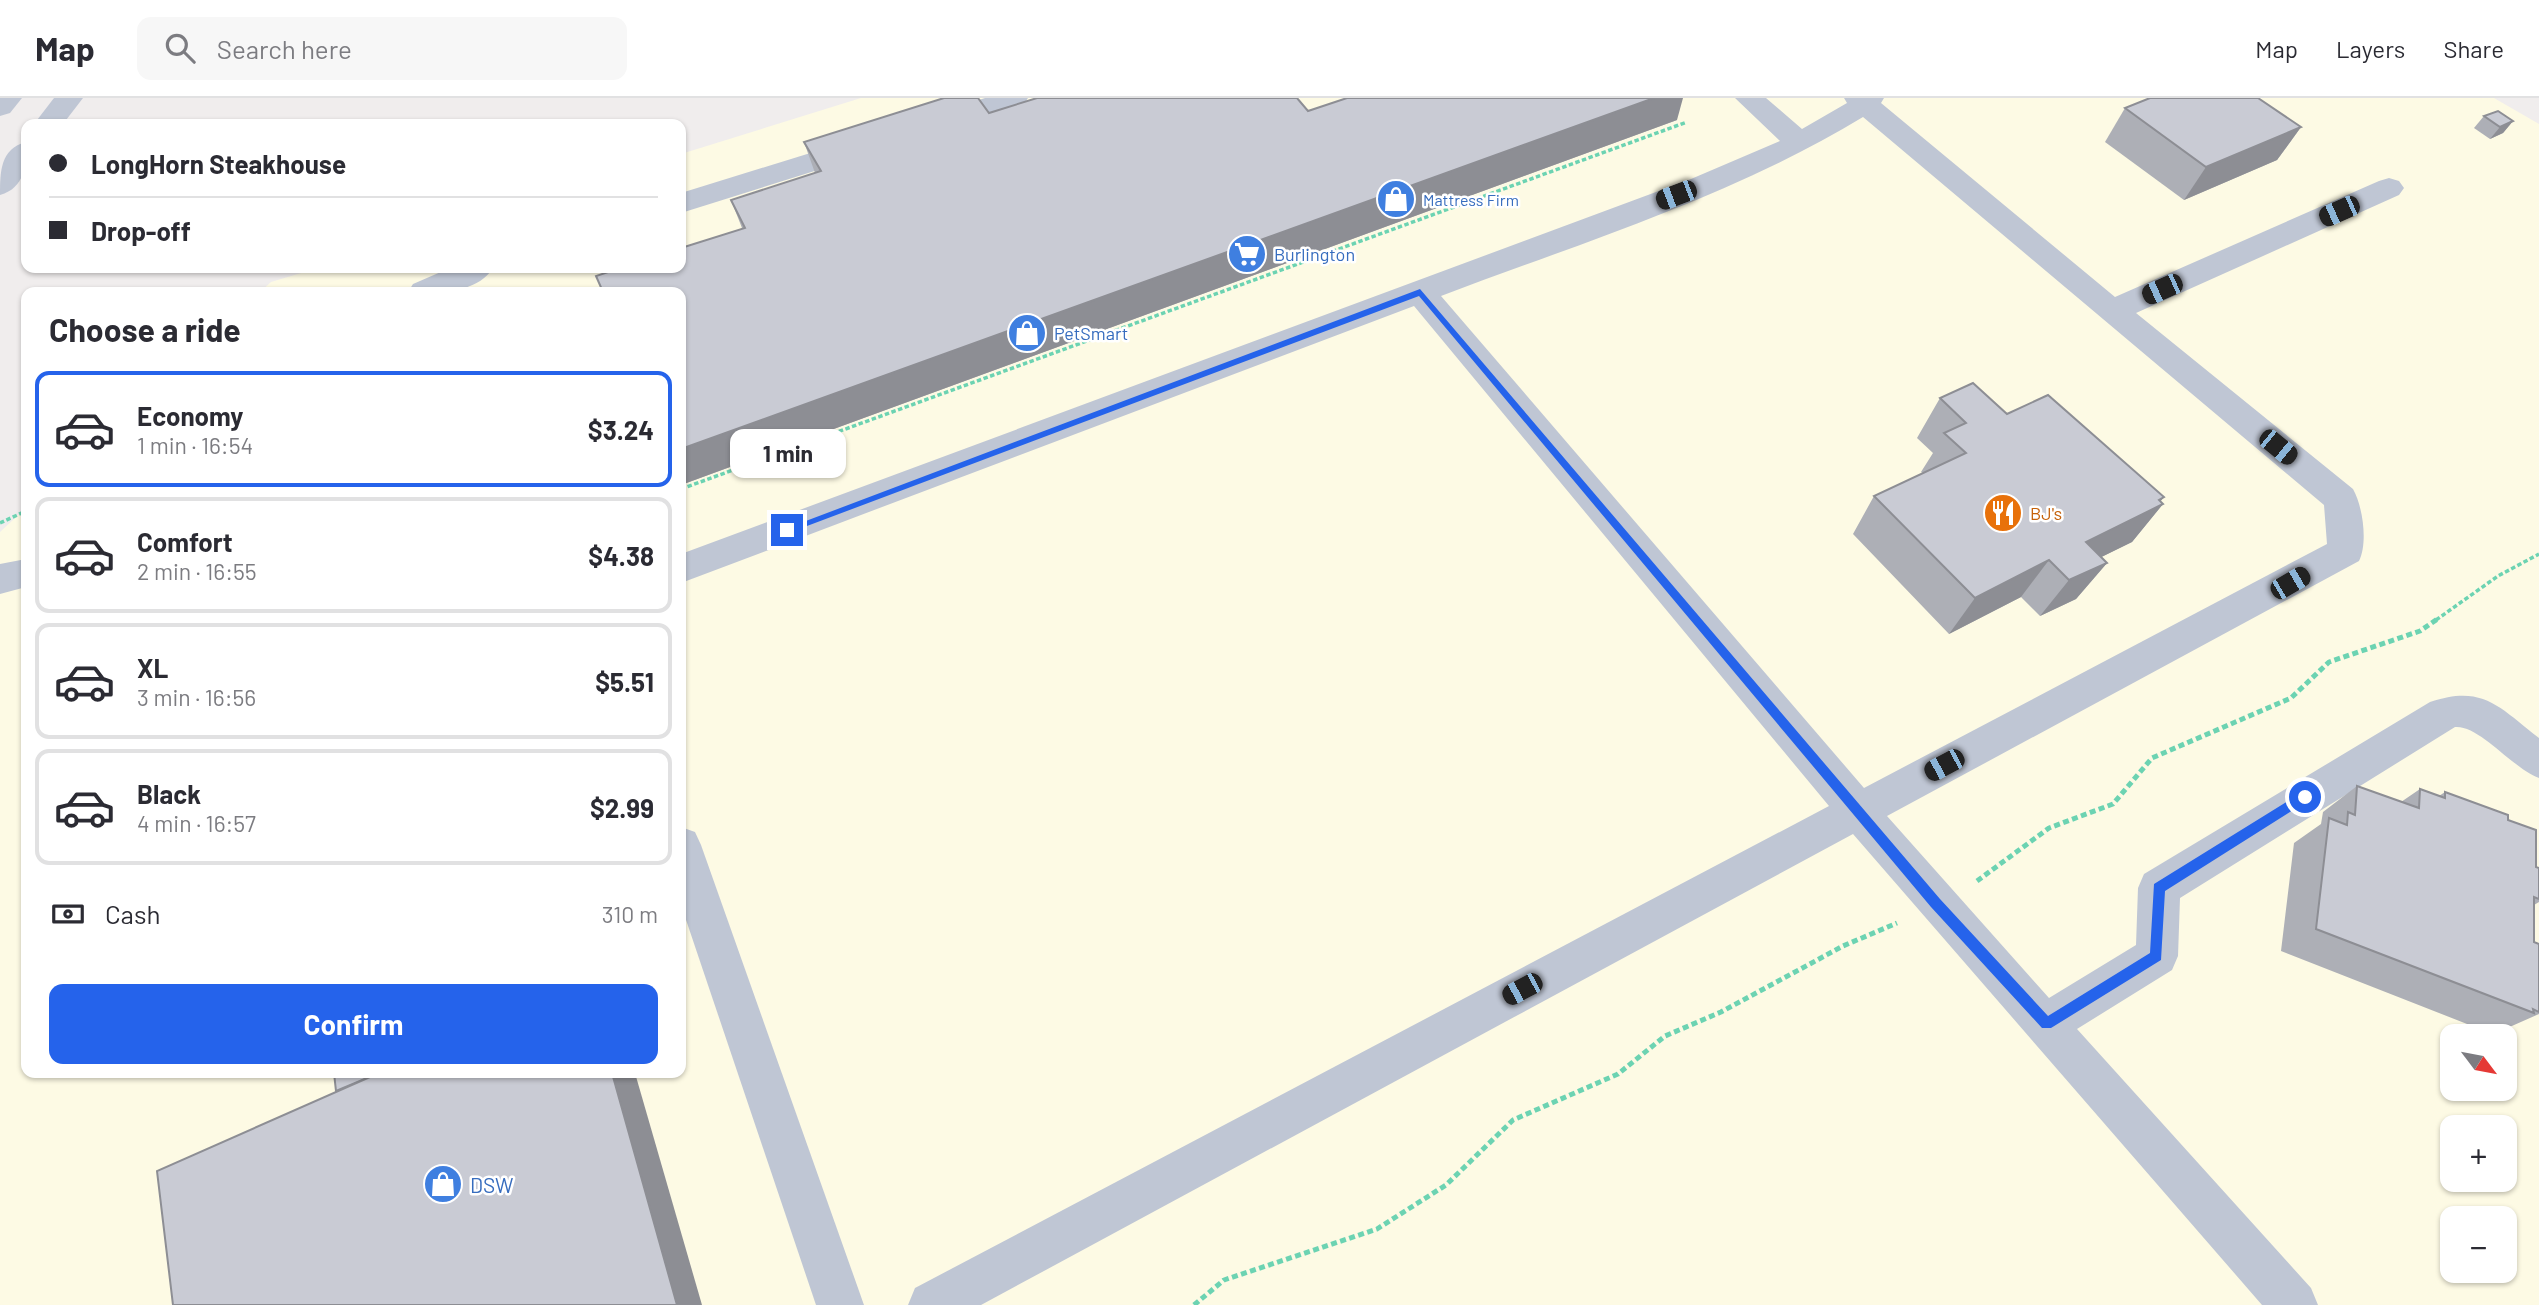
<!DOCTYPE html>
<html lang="en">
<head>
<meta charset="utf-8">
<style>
	:root { --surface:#fff; --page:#f7f7f7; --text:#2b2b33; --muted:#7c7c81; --line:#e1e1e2; --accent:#2563eb }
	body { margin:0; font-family:Barlow,sans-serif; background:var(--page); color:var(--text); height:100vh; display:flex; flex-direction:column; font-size:26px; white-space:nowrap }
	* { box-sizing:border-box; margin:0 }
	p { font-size:23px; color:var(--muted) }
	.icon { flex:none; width:38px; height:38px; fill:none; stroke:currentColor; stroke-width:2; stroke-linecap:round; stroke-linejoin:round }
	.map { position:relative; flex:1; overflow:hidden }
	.sheet { position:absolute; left:21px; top:189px; width:665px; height:791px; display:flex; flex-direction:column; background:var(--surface); border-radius:14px; box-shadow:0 2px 5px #0004 }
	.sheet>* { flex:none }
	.banner { position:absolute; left:21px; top:21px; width:665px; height:154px; border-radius:14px; box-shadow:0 2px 5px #0004; display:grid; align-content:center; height:154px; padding:0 28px; background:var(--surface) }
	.needle { width:46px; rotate:122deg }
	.fabs { position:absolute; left:2440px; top:926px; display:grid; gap:14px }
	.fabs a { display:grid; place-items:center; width:77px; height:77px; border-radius:14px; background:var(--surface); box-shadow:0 2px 5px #0004; font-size:35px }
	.end { position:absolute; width:32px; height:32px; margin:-16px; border:9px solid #2563eb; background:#fff; box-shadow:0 0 0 4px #fff }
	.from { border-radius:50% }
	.bubble { position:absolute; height:49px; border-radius:14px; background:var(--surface); box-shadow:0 2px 5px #0004; font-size:23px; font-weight:700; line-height:49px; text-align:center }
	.car { position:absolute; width:21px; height:42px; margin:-21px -10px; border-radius:9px; box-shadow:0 0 5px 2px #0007; background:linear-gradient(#222 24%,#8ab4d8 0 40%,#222 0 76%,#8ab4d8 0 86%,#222 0) }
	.banner b { display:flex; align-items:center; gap:24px; height:66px; font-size:26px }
	.banner b+b { border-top:2px solid var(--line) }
	.banner i { width:18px; height:18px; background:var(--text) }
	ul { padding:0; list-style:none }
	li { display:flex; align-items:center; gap:21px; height:116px; margin:0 14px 10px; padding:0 14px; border:4px solid var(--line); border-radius:14px }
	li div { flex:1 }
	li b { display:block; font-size:26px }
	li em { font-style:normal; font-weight:700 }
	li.active { border-color:var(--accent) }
	li>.icon { width:63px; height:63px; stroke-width:1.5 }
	h2 { padding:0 28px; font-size:32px; line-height:84px }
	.pay { display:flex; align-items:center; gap:18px; height:77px; padding:0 28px; font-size:26px }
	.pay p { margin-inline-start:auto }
	.primary-button { display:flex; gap:14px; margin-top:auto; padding:14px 28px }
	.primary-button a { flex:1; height:80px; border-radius:14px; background:var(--accent); color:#fff; font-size:28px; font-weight:700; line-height:80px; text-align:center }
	header { display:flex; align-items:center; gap:42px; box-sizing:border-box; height:98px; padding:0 35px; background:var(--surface); border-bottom:2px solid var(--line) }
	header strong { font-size:33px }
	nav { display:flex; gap:38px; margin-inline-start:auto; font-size:24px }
	.search { width:490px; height:63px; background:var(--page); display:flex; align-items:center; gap:18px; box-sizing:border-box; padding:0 24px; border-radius:14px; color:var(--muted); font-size:26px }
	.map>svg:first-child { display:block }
	.commercial { fill:#fdfae4; fill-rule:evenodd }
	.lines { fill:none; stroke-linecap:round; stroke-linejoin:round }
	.path-far1 { stroke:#6cd3b2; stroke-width:3.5; stroke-dasharray:4.5 2.5; stroke-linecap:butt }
	.path { stroke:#6cd3b2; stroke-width:5; stroke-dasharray:6 3.5; stroke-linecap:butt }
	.minor { fill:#bfc6d4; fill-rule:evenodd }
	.wall { fill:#adafb6 }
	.shaded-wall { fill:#8d8e94 }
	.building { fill:#c9cbd4; stroke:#8d8e94; stroke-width:2 }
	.route { fill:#2563eb }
	.labels { text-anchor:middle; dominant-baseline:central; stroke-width:5; stroke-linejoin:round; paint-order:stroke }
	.far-shop-label { font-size:16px; fill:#366cbe; stroke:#fff; text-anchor:start }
	.shop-label { font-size:18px; fill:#366cbe; stroke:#fff; text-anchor:start }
	.food-label { font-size:18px; fill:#c56008; stroke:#fff; text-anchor:start }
	.near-shop-label { font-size:21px; fill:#366cbe; stroke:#fff; text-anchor:start }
</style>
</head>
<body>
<header>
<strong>Map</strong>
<div class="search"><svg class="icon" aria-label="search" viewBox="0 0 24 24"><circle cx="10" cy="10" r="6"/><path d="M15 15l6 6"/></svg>Search here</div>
<nav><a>Map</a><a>Layers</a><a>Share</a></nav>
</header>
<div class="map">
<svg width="2539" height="1207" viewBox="0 0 2539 1207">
	<rect width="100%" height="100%" fill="#f0eded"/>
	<path class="commercial" d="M861 0H2494L2539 26V1207H0V434L26 410V975H681V194H260L271 184 318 170H681V56ZM2452 938H2504V990H2452ZM2452 1029H2504V1082H2452ZM2452 1120H2504V1172H2452Z"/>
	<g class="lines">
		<g class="path-far1">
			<polyline points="681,391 1687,24"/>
			<polyline points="0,425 26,413"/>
			<polyline points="2436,522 2498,478 2539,456"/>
		</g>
		<g class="path">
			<polyline points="1977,783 2049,730 2113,706 2152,660 2291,600 2329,564 2420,533 2439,520"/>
			<polyline points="1194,1207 1224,1182 1377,1131 1446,1087 1513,1022 1618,976 1665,938 1721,914 1843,848 1897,825"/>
		</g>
		<g class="minor">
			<polygon points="0,0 22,0 10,15 0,18"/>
			<polygon points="54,0 83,0 63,26 34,26"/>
			<polygon points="985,0 1028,0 1024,6 936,34 926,31 922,25 926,19"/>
			<path d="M1735 0H1766L1802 31 1847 5 1844 0H1884L1881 5 2115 199 2379 83 2389 80 2399 83 2404 90 2399 97 2136 215 2353 391C2363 409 2368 445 2359 463L1887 718 2049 900 2136 847 2138 790 2144 776 2430 604C2483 586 2499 609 2539 640V680C2513 671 2480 627 2455 629L2180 800 2178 858 2172 872 2077 931 2311 1190 2318 1207H2262L1853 736 981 1207H908L915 1190 1829 708 1414 208 681 485V456L1691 81 1780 43ZM1863 19 2324 407 2327 446 1864 690 1441 198C1583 144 1733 98 1863 19Z"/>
			<polygon points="862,39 872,41 876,48 872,55 681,115 681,95"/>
			<path d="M26 44C27 66 25 90 0 97 0 74 0 51 26 44Z"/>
			<path d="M450 170H493C477 196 435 195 408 194L413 186Z"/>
			<polygon points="26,461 26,489 0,496 0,466"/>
			<polygon points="681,729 695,734 701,747 864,1207 816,1207 681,807"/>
		</g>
	</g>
	<g class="wall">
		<polygon points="2125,10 2301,29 2277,62 2184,102 2105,44"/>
		<polygon points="1308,13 1677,22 681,387 681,194 742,130 731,102 815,75 804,44 989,15"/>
		<polygon points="2484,18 2513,23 2503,35 2490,41 2474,30"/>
		<polygon points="1940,300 2007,316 2164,399 2160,403 2163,406 2132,444 2101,459 2107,465 2076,501 2040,518 2021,499 1949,536 1853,436 1874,398 1923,375 1921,374 1933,355 1917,340"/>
		<polygon points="2357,688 2401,704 2420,691 2439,698 2445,694 2508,722 2536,769 2539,770 2539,804 2534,807 2534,844 2539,846 2539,916 2496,935 2494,933 2490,935 2281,853 2294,745 2321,726 2323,714"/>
	</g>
	<g class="shaded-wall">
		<polygon points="1654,0 1683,0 1677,22 681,387 681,351"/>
		<polygon points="2513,23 2503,35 2490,41 2500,29"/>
		<polygon points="2301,29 2277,62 2184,102 2206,69"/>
		<polygon points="2164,399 2155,410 2163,406 2132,444 2065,477 2086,444"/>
		<polygon points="2049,462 2021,499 1949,536 1975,500"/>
		<polygon points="2107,465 2076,501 2040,518 2069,482"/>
		<polygon points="612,975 635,975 702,1207 677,1207"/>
	</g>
	<g class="building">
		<polygon points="944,0 978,0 989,15 1037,0 1297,0 1308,13 1347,0 1654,0 681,351 681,194 603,194 596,178 620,170 681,170 681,150 745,130 731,102 821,73 804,44"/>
		<polygon points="2150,0 2258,0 2301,29 2206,69 2125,10"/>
		<polygon points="2498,13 2513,23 2500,29 2484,18"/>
		<polygon points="1973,285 2007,316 2048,297 2164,399 2159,402 2163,406 2086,444 2107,465 2069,482 2049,462 1975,500 1874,398 1966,355 1944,335 1966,325 1940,300"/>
		<polygon points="2357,688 2419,710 2420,691 2445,700 2445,694 2508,717 2508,722 2536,732 2536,769 2539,770 2539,801 2534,799 2534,844 2539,846 2539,914 2533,911 2534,915 2316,831 2329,720 2347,727 2348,714 2355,717"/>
		<polygon points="334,975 379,975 336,993"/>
		<polygon points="379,975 612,975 677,1207 173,1207 157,1073"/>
	</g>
	<polygon class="route" points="1420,191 1940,801 2048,918 2150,855 2154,786 2301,695 2309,695 2309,702 2165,793 2161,862 2051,930 2042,930 1931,809 1419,198 791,434 782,432"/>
	<defs>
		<symbol id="shop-disc" viewBox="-11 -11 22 22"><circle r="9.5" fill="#3f7fe0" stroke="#fff"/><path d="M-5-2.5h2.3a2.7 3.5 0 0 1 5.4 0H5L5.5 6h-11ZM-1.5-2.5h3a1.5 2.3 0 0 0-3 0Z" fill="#fff"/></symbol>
		<symbol id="supermarket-disc" viewBox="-11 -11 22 22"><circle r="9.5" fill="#3f7fe0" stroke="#fff"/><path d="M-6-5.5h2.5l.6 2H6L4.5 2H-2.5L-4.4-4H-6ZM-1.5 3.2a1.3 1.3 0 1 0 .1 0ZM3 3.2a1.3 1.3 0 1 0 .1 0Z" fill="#fff"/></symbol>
		<symbol id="restaurant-disc" viewBox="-11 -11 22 22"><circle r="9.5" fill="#e8710a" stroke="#fff"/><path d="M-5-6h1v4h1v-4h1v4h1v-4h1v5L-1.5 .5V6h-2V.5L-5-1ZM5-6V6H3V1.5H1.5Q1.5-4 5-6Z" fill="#fff"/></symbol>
	</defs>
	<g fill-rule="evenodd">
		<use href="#shop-disc" x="1374" y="79" width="44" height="44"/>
		<use href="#supermarket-disc" x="1225" y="134" width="44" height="44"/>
		<use href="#shop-disc" x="1005" y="213" width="44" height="44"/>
		<use href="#restaurant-disc" x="1981" y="393" width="44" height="44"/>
		<use href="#shop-disc" x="421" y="1064" width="44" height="44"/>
	</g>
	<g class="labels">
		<g class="far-shop-label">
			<text x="1423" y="101">Mattress Firm</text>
		</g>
		<g class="shop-label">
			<text x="1274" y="156">Burlington</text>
			<text x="1054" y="235">PetSmart</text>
		</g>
		<g class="food-label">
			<text x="2030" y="415">BJ's</text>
		</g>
		<g class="near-shop-label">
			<text x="470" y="1086">DSW</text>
		</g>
	</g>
</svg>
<div class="fabs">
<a><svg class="needle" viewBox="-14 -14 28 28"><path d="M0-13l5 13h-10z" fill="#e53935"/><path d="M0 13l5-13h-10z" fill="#7c7c81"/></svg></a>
<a>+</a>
<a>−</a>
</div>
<i class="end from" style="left:2305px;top:699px"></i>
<i class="end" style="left:787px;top:432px"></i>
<div class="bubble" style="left:730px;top:331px;width:116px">1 min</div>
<i class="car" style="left:1676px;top:97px;rotate:249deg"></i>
<i class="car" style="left:2339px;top:113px;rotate:246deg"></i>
<i class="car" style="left:2162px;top:191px;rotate:246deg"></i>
<i class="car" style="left:2278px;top:349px;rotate:129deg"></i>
<i class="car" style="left:2290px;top:485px;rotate:60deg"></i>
<i class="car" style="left:1944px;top:667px;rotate:242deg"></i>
<i class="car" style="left:1522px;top:891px;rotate:242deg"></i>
<div class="banner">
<b><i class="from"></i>LongHorn Steakhouse</b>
<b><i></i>Drop-off</b>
</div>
<section class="sheet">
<h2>Choose a ride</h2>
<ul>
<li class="active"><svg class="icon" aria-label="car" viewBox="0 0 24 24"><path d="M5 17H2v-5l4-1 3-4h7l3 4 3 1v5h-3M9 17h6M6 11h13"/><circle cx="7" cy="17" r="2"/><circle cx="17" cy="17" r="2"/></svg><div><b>Economy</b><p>1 min · 16:54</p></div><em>$3.24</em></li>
<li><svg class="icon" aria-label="car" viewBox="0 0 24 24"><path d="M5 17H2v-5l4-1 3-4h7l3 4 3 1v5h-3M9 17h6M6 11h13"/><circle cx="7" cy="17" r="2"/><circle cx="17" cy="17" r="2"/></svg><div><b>Comfort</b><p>2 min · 16:55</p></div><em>$4.38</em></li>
<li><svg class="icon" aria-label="car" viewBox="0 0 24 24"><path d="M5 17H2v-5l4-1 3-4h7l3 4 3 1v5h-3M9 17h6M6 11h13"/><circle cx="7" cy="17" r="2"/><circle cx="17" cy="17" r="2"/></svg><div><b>XL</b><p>3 min · 16:56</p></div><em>$5.51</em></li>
<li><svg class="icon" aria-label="car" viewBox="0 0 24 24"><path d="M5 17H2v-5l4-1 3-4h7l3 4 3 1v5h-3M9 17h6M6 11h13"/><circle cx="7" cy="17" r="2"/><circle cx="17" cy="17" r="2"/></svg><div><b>Black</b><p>4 min · 16:57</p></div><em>$2.99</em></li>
</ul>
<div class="pay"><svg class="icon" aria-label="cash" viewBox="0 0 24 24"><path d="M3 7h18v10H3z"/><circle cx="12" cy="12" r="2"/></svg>Cash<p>310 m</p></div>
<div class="primary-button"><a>Confirm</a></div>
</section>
</div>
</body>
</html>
